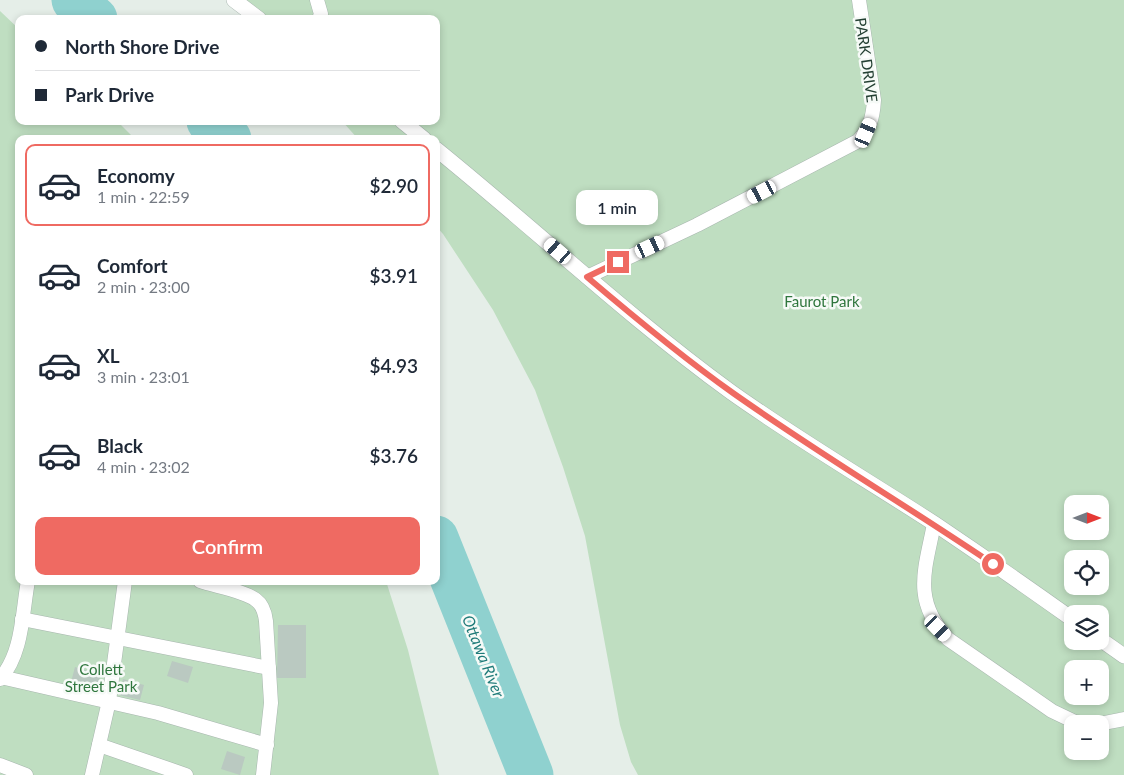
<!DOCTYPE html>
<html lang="en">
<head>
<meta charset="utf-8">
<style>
	:root { --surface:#fff; --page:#f2f2f3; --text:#1f2937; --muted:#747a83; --line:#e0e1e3; --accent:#ef6a62 }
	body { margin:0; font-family:Lato,sans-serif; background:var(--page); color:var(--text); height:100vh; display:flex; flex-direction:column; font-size:19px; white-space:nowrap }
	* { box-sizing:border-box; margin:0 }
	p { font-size:16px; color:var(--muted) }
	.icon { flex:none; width:28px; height:28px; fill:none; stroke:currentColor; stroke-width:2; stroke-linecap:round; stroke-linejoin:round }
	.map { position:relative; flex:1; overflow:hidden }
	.side { position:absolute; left:15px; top:135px; width:425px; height:450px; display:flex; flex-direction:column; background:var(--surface); border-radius:10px; box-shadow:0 2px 8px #0003 }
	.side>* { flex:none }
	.banner { position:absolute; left:15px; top:15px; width:425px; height:110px; border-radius:10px; box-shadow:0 2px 8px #0003; display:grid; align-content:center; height:110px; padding:0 20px; background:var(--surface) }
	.needle { width:32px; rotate:90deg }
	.controls { position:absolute; left:1064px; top:495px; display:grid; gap:10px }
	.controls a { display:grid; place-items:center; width:45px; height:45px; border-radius:10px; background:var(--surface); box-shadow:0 2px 8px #0003; font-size:25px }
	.end { position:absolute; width:22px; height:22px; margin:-11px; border:6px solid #ef6a62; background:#fff; box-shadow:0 0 0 2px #fff }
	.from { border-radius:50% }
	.bubble { position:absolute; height:35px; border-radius:10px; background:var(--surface); box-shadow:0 2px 8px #0003; font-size:16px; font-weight:600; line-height:35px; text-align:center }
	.car { position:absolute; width:15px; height:30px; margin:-15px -8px; border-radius:6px; box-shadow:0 0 4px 1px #0007; background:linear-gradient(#fff 24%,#345 0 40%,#fff 0 76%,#345 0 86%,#fff 0) }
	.banner b { display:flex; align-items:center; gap:18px; height:48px; font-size:19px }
	.banner b+b { border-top:1px solid var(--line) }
	.banner i { width:12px; height:12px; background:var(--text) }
	ul { padding:9px 0 0; list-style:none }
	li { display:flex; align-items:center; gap:15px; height:82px; margin:0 10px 8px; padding:0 10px; border:2px solid transparent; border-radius:10px }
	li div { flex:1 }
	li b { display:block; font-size:19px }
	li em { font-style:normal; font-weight:600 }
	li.on { border-color:var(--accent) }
	li>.icon { width:45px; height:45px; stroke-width:1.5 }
	.cta { display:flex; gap:10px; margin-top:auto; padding:10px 20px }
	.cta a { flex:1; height:58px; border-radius:10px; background:var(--accent); color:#fff; font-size:20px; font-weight:600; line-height:58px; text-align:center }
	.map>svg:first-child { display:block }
	.green { fill:#bfdec1; fill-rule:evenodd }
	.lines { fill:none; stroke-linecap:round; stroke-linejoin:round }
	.river { stroke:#8fd1cf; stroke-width:45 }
	.building { fill:#bac9c1 }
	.service-casing { stroke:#a7b6ae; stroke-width:15 }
	.tertiary-casing { stroke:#a7b6ae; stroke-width:16 }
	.service { stroke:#fff; stroke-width:14 }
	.tertiary { stroke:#fff; stroke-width:15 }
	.route { stroke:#ef6a62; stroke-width:6 }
	.labels { text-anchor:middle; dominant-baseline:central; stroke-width:5; stroke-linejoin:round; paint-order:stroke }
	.street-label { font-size:15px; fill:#244033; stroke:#f6faf7 }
	.park-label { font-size:15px; fill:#2f763d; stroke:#f6faf7 }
	.water-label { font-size:16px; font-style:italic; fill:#1f7b79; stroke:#f6faf7 }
</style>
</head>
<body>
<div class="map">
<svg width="1124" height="775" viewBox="0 0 1124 775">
	<rect width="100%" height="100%" fill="#e5eee8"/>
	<g class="green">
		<path d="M234 0H1124V775H638L631 762 620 725 585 536 563 467 535 390 493 310 443 234 436 226V139H358L342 121H436V19H251ZM1072 504H1100V531H1072ZM1072 559H1100V586H1072ZM1072 614H1100V641H1072ZM1072 669H1100V696H1072ZM1072 724H1100V751H1072Z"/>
		<polygon points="0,11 19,29 19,121 117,121 135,139 19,139 19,581 386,581 408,650 439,775 0,775"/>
	</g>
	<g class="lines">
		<g class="river">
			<polyline points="74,0 95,19"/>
			<polyline points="209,121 229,139"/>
			<polyline points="436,538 531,775"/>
		</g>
	</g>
	<g class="building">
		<polygon points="278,625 306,625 306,678 277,678"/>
		<polygon points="172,661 193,667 188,683 167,676"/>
		<polygon points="75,667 101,675 96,690 71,682"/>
		<polygon points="123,679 144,685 140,700 119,695"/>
		<polygon points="227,751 245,757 240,775 221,769"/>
	</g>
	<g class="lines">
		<defs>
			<g id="service">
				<polyline points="317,0 321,14 319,19"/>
				<path d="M587 277 697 225 858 141C870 129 873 117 874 100L859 0"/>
				<path d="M934 524C925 570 912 600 948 639L1052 711 1075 722 1094 724"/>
				<path d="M200 581C214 586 245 591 256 600 263 605 265 613 266 621L271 703 263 775"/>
				<polyline points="22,619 269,668"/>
				<polyline points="1,677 158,713 267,745"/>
				<path d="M0 679C23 653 22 613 28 581"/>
				<polyline points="1099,724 1124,719"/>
				<polyline points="99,745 186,775"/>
				<polyline points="0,765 26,775"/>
				<polyline points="92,775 109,701 125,581"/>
			</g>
			<g id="tertiary">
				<polyline points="234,0 259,19"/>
				<polyline points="402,121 424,139"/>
				<path d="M436 149C535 229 628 317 731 392 797 439 867 480 935 524 981 555 1027 587 1072 619"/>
				<polyline points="1100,639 1124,656"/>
			</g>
		</defs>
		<use href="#service" class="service-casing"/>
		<use href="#tertiary" class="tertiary-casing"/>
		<use href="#service" class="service"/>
		<use href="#tertiary" class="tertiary"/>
	</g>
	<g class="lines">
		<path class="route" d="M618 262 587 277C634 317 682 357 733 393 818 453 907 506 993 564"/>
	</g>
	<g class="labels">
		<g class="street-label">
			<text transform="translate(867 60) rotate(82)">PARK DRIVE</text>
		</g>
		<g class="park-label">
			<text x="822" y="301">Faurot Park</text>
			<text x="101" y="669">Collett<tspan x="101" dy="17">Street Park</tspan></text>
		</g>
		<g class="water-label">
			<text transform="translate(484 656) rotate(68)">Ottawa River</text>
		</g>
	</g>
</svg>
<div class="controls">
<a><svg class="needle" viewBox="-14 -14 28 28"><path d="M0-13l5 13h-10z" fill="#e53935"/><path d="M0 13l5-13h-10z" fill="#747a83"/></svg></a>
<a><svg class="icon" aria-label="locate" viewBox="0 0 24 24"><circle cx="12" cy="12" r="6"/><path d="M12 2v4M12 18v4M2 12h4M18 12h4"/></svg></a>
<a><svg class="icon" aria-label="layers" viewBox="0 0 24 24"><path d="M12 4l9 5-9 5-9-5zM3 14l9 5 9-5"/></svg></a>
<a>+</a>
<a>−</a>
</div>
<i class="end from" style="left:993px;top:564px"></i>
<i class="end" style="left:618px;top:262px"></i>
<div class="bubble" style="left:576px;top:190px;width:82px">1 min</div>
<i class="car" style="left:866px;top:133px;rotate:23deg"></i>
<i class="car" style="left:762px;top:192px;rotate:243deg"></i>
<i class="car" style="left:650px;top:247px;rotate:65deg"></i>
<i class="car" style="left:558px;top:251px;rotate:311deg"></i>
<i class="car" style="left:938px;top:628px;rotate:136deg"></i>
<div class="banner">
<b><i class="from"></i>North Shore Drive</b>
<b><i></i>Park Drive</b>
</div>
<section class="side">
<ul>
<li class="on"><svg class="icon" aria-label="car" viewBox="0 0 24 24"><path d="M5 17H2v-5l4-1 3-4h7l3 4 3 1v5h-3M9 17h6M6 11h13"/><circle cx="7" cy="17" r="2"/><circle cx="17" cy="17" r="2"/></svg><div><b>Economy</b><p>1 min · 22:59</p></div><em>$2.90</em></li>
<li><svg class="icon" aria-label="car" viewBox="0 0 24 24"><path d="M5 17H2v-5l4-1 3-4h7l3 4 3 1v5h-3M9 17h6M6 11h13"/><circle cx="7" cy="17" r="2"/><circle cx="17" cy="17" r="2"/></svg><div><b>Comfort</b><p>2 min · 23:00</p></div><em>$3.91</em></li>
<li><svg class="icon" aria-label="car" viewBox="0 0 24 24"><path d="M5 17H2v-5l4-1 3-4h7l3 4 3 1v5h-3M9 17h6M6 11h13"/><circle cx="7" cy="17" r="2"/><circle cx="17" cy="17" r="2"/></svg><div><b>XL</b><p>3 min · 23:01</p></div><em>$4.93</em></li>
<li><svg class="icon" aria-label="car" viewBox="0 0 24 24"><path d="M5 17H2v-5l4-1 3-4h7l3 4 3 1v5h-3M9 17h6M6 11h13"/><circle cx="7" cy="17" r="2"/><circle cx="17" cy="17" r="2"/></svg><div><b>Black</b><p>4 min · 23:02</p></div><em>$3.76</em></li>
</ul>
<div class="cta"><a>Confirm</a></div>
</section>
</div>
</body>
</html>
